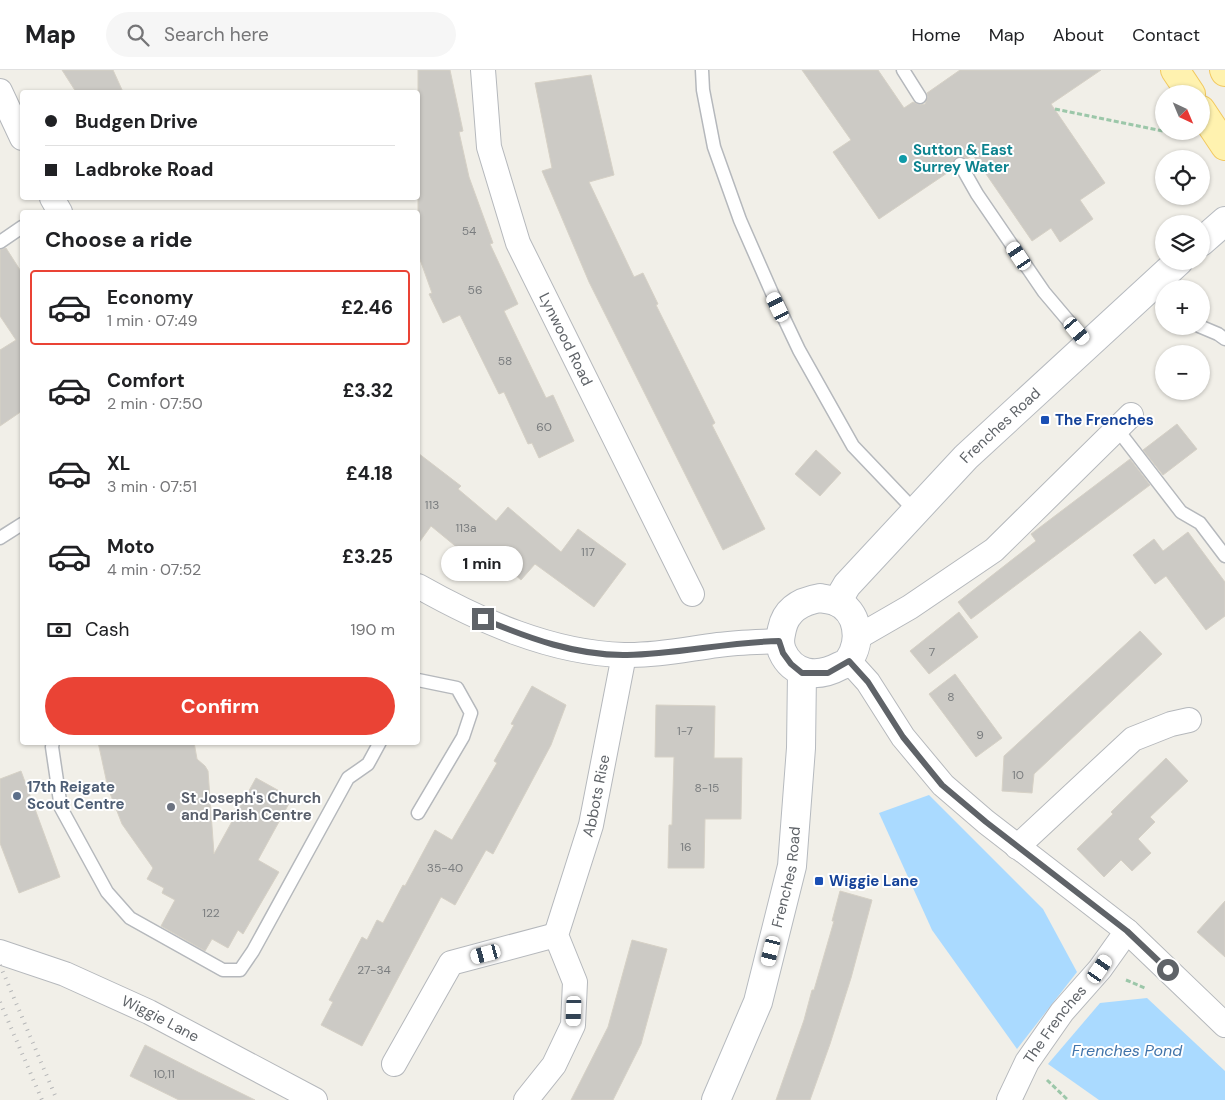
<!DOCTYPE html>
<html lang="en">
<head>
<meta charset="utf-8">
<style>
	:root { --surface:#fff; --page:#f6f6f6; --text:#202124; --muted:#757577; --line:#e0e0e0; --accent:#ea4335 }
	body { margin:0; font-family:"DM Sans",sans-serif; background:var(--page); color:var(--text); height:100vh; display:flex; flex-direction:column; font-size:19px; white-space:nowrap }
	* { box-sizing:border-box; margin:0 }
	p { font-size:16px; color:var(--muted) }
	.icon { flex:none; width:28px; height:28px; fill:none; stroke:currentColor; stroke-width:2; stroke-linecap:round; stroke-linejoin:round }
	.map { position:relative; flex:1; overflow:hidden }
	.drawer { position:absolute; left:20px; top:140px; width:400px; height:535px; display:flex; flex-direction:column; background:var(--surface); border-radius:5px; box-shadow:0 1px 4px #0004 }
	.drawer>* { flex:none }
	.hud { position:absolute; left:20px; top:20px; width:400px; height:110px; border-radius:5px; box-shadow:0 1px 4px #0004; display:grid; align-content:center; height:110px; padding:0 25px; background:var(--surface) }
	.needle { width:32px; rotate:136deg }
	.buttons { position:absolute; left:1155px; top:15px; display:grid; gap:10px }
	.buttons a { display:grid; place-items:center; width:55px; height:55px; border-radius:50%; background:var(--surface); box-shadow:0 1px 4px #0004; font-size:25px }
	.end { position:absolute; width:22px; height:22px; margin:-11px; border:6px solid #5f6368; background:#fff; box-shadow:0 0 0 2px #fff }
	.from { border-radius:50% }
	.bubble { position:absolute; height:35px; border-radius:18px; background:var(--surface); box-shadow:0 1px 4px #0004; font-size:16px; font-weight:700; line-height:35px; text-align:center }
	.car { position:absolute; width:15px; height:30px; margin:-15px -8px; border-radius:6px; box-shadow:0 0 4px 1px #0007; background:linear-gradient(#fff 24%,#345 0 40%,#fff 0 76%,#345 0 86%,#fff 0) }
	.hud b { display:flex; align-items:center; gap:18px; height:48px; font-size:19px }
	.hud b+b { border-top:1px solid var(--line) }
	.hud i { width:12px; height:12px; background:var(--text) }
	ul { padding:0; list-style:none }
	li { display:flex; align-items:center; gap:15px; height:75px; margin:0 10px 8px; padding:0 15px; border:2px solid transparent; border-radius:5px }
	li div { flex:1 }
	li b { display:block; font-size:19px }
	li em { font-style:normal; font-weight:700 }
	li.current { border-color:var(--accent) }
	li>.icon { width:45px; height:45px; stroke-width:1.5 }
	h2 { padding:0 25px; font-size:22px; line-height:60px }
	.pay { display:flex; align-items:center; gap:12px; height:55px; padding:0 25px; font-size:19px }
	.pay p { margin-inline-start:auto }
	.cta { display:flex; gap:10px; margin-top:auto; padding:10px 25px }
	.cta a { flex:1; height:58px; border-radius:30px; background:var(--accent); color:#fff; font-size:20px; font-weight:700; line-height:58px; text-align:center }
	header { display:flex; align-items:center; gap:30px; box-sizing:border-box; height:70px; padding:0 25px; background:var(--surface); border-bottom:1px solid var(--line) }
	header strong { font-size:24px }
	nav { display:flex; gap:28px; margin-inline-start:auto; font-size:18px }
	.search { width:350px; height:45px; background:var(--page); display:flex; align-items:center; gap:12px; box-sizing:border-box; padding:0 18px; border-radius:28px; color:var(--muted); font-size:19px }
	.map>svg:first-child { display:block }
	.water { fill:#aadaff }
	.building { fill:#cccac5; stroke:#d6d1c6 }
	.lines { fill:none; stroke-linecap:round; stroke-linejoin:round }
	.lane-casing { stroke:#b5b8bc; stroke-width:15 }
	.street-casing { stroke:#b5b8bc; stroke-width:26 }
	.secondary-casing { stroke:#b6babf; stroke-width:30 }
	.primary-casing { stroke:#f2c960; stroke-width:30 }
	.path { stroke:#9cc7a9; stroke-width:3; stroke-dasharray:5 2.5; stroke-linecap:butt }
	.lane { stroke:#fff; stroke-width:12 }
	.street { stroke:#fff; stroke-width:24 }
	.secondary { stroke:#fff; stroke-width:28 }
	.primary { stroke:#fff2af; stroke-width:28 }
	.rail { stroke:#b6b7b8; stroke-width:4; stroke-dasharray:1 6; stroke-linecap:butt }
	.route { stroke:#5f6368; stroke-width:6 }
	.culture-dot { fill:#0f9aa8; stroke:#fff; stroke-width:2 }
	.transit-dot { fill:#1a4fb4; stroke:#fff; stroke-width:2 }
	.service-dot { fill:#5c6f8a; stroke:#fff; stroke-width:2 }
	.worship-dot { fill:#6b7280; stroke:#fff; stroke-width:2 }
	.labels { text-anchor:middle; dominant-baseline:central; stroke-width:4; stroke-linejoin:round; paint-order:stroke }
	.number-label { font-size:12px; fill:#7a7d7f }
	.culture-label { font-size:15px; font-weight:bold; fill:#0d838f; stroke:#fff; text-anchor:start }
	.street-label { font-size:15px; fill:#5f6368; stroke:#fff }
	.transit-label { font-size:15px; font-weight:bold; fill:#164399; stroke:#fff; text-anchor:start }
	.service-label { font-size:15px; font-weight:bold; fill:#4e5e75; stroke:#fff; text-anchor:start }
	.worship-label { font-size:15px; font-weight:bold; fill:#5b616d; stroke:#fff; text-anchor:start }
	.water-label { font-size:16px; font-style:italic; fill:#4174aa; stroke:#fff }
</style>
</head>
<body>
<header>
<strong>Map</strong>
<div class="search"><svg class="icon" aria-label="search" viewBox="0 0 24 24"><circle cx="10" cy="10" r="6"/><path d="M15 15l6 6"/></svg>Search here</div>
<nav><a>Home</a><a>Map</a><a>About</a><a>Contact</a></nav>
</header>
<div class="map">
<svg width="1225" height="1030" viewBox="0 0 1225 1030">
	<rect width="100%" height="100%" fill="#f1efe8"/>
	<g class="water">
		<polygon points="929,725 1043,839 1077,902 1017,979 932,860 879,743"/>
		<polygon points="1147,928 1225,1001 1225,1030 1099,1030 1048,994 1100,933"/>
	</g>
	<g class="building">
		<polygon points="62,0 113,0 123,22 76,22"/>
		<polygon points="418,0 450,0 463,61 459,62 469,107 493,173 490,174 518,234 504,241 546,328 553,325 574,371 539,388 532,373 528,374 504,322 499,324 460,245 443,253 429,224 432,223 418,184"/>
		<polygon points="802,0 878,0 904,38 913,32 920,35 925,34 928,27 927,23 960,0 1101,0 1051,34 1105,113 1080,130 1093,149 1060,172 1051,158 1032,171 973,85 967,89 961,86 956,87 952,93 953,99 879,149 833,82 851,70"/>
		<polygon points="591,5 614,105 589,112 634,207 643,203 658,234 656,235 715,353 712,355 765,459 723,480 589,212 542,101 552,98 535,13"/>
		<polygon points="6,178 22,203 22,341 0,356 0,280 16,270 0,246 0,180"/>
		<polygon points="1177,354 1197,379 1163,405 1143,380"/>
		<polygon points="816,380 841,403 820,426 795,404"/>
		<polygon points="418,383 461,416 458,419 496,451 508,437 561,482 578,459 626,494 594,537 535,494 521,510 507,498 503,503 472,476 465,484 431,456 418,474"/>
		<polygon points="1130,389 1150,415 971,549 958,532 1036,471 1031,464"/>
		<polygon points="1188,462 1225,512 1225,546 1206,560 1166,506 1155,514 1133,485 1154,469 1163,481"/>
		<polygon points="959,542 978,567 929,604 910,581"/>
		<polygon points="1140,561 1162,584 1034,704 1032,723 1002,721 1004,686"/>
		<polygon points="955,604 1002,668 976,687 929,624"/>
		<polygon points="532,616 566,635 551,675 493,784 486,780 455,835 441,827 362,976 321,955 333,932 329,930 362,867 367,870 377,850 383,853 403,815 405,816 435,760 452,770 497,693 494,691 514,655 511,654"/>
		<polygon points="656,635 715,636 714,688 742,688 741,749 705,749 704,798 668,798 669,755 672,755 674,687 655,687"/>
		<polygon points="98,672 194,672 197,689 205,696 208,701 214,784 256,708 292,728 258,790 279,802 243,864 238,860 228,878 212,869 205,881 161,856 175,830 162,823 164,818 147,809 153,798 122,754 108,718"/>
		<polygon points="1166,688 1188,711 1150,747 1155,752 1138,769 1151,783 1132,801 1121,790 1104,807 1077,779 1113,744 1111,742"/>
		<polygon points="21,701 60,807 19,823 0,773 0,709"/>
		<polygon points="840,821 872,830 851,908 830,974 810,1030 776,1030 804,950 812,920 814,920 834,851 832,851"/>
		<polygon points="1225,831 1225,887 1197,862"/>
		<polygon points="632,870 667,879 641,974 613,1030 571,1030 608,957"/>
		<polygon points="145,975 198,1002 255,1030 179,1030 130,1006"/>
	</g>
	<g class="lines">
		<defs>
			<g id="lane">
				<polyline points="702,0 703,20 714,77 740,150 772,223 799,280 853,376 915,441"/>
				<polyline points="903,0 920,27"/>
				<polyline points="960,94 977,124 1044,222 1088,274"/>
				<polyline points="0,172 22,157"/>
				<polyline points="1199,256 1218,264 1225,269"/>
				<polyline points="1117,359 1181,442 1200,453 1225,486"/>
				<polyline points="0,468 22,454"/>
				<polyline points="418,610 457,618 471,643 463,667 418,743"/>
				<polyline points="53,672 52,677 61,738 107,822 130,848 223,900 240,900 253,881 348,708 368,694 380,672"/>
			</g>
			<g id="street">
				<path id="s1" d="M483 0 489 77 518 173 692 524"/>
				<polyline points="0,21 22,68"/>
				<polyline points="52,128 60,142"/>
				<path d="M418 516C480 551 551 583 624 585 656 586 687 579 718 575 738 572 759 572 779 571"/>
				<polyline points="858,567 910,537 994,480 1131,345"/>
				<polyline points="849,591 868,612 903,667 943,715 986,752 1127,861 1225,955"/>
				<polyline points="1017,777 1133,669 1171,654 1189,650"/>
				<path id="s2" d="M0 882 65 904 149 942 315 1030"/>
				<polyline points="394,994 451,893 556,865"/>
				<path id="s3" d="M526 1030 554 995 573 955 575 912 556 865 591 755 624 585"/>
				<path id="s4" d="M1009 1030 1027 992 1062 942 1100 899 1127 861"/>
			</g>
			<g id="secondary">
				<polyline points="1201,172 1225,151"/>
				<path d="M820 528C825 529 831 530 835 531 859 541 862 571 849 590 847 593 843 595 840 596 818 608 793 606 782 581 779 573 780 568 782 559 786 539 802 531 820 528Z"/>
				<path id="s5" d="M837 532 847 515 966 387 1179 191"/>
				<path id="s6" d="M716 1030 758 932 792 796 801 678 802 603"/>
			</g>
			<g id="primary">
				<polyline points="1175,0 1191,24"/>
				<polyline points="1224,0 1225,2"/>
				<polyline points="1201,40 1225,76"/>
			</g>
		</defs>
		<use href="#lane" class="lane-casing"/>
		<use href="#street" class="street-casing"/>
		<use href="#secondary" class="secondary-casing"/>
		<use href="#primary" class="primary-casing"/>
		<g class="path">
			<polyline points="1055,39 1182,65"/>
			<polyline points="1126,910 1145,918"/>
			<polyline points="1047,1010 1068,1030"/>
		</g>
		<use href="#lane" class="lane"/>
		<use href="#street" class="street"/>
		<use href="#secondary" class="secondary"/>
		<use href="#primary" class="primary"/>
		<g class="rail">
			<polyline points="0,895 57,1030"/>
			<polyline points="0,932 42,1030"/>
		</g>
	</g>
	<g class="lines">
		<path class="route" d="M483 549C528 568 577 586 627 585 678 584 728 572 779 571L783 583 791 594 802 603H828L849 591 868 612 903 667 942 715 986 752 1127 861 1168 900"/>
	</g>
	<circle class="culture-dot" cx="903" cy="89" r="5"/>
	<g class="transit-dot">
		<rect x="1040" y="345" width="10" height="10" rx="2.5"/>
		<rect x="814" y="806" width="10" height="10" rx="2.5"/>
	</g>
	<circle class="service-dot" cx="17" cy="726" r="5"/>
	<circle class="worship-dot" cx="171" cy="737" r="5"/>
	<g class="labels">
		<g class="number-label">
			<text x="469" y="161">54</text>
			<text x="475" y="220">56</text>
			<text x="505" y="291">58</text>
			<text x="544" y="357">60</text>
			<text x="432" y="435">113</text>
			<text x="466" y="458">113a</text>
			<text x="588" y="482">117</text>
			<text x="932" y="582">7</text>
			<text x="951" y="627">8</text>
			<text x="685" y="661">1-7</text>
			<text x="980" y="665">9</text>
			<text x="1018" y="705">10</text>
			<text x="707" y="718">8-15</text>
			<text x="686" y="777">16</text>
			<text x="445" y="798">35-40</text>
			<text x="211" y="843">122</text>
			<text x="374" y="900">27-34</text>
			<text x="164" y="1004">10,11</text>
		</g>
		<g class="culture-label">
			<text x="913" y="80">Sutton &amp; East<tspan x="913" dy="17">Surrey Water</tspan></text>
		</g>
		<g class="street-label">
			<text stroke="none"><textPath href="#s1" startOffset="285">Lynwood Road</textPath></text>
			<text stroke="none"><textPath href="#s5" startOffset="241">Frenches Road</textPath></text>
			<text stroke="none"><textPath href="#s3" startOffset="328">Abbots Rise</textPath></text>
			<text stroke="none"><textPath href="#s6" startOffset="235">Frenches Road</textPath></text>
			<text stroke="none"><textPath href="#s2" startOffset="174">Wiggie Lane</textPath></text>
			<text stroke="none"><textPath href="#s4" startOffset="89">The Frenches</textPath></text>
		</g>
		<g class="transit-label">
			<text x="1055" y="350">The Frenches</text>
			<text x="829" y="811">Wiggie Lane</text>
		</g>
		<g class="service-label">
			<text x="27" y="717">17th Reigate<tspan x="27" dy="17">Scout Centre</tspan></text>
		</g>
		<g class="worship-label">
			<text x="181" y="728">St Joseph's Church<tspan x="181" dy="17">and Parish Centre</tspan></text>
		</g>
		<g class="water-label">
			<text x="1127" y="980">Frenches Pond</text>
		</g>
	</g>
</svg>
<div class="buttons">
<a><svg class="needle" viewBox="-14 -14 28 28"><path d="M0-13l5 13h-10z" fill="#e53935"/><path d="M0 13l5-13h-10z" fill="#757577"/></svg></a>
<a><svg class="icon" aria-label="locate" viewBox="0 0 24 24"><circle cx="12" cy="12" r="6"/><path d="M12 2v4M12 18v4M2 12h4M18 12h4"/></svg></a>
<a><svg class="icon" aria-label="layers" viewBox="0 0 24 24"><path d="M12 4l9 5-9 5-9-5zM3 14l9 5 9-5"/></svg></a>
<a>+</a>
<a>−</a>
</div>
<i class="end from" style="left:1168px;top:900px"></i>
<i class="end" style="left:483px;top:549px"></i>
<div class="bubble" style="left:441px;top:476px;width:82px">1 min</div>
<i class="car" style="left:1019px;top:186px;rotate:326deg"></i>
<i class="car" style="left:778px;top:237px;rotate:334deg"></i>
<i class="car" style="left:1077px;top:261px;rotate:140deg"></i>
<i class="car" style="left:771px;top:881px;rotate:194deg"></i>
<i class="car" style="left:486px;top:884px;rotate:255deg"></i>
<i class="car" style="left:1100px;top:899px;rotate:35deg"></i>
<i class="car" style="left:574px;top:941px;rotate:182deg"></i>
<div class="hud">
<b><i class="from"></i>Budgen Drive</b>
<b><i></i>Ladbroke Road</b>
</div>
<section class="drawer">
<h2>Choose a ride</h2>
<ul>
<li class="current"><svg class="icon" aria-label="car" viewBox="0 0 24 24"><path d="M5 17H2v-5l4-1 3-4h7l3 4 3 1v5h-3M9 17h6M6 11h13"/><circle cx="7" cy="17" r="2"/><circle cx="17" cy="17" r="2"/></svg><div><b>Economy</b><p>1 min · 07:49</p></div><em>£2.46</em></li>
<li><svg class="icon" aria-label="car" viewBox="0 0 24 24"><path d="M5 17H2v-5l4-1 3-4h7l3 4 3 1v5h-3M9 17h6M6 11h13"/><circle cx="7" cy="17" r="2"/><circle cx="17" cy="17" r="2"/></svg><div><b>Comfort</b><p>2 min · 07:50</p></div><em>£3.32</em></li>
<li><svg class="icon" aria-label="car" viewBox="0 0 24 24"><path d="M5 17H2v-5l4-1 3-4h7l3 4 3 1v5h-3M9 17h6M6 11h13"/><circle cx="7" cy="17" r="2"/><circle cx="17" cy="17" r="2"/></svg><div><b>XL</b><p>3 min · 07:51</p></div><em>£4.18</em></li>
<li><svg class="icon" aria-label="car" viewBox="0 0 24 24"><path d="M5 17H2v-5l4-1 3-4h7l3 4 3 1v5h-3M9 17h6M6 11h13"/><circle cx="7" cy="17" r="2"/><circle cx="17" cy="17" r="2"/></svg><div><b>Moto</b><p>4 min · 07:52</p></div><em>£3.25</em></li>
</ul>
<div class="pay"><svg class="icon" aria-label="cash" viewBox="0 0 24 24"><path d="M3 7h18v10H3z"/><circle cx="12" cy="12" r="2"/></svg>Cash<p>190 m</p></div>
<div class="cta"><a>Confirm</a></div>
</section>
</div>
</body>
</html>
